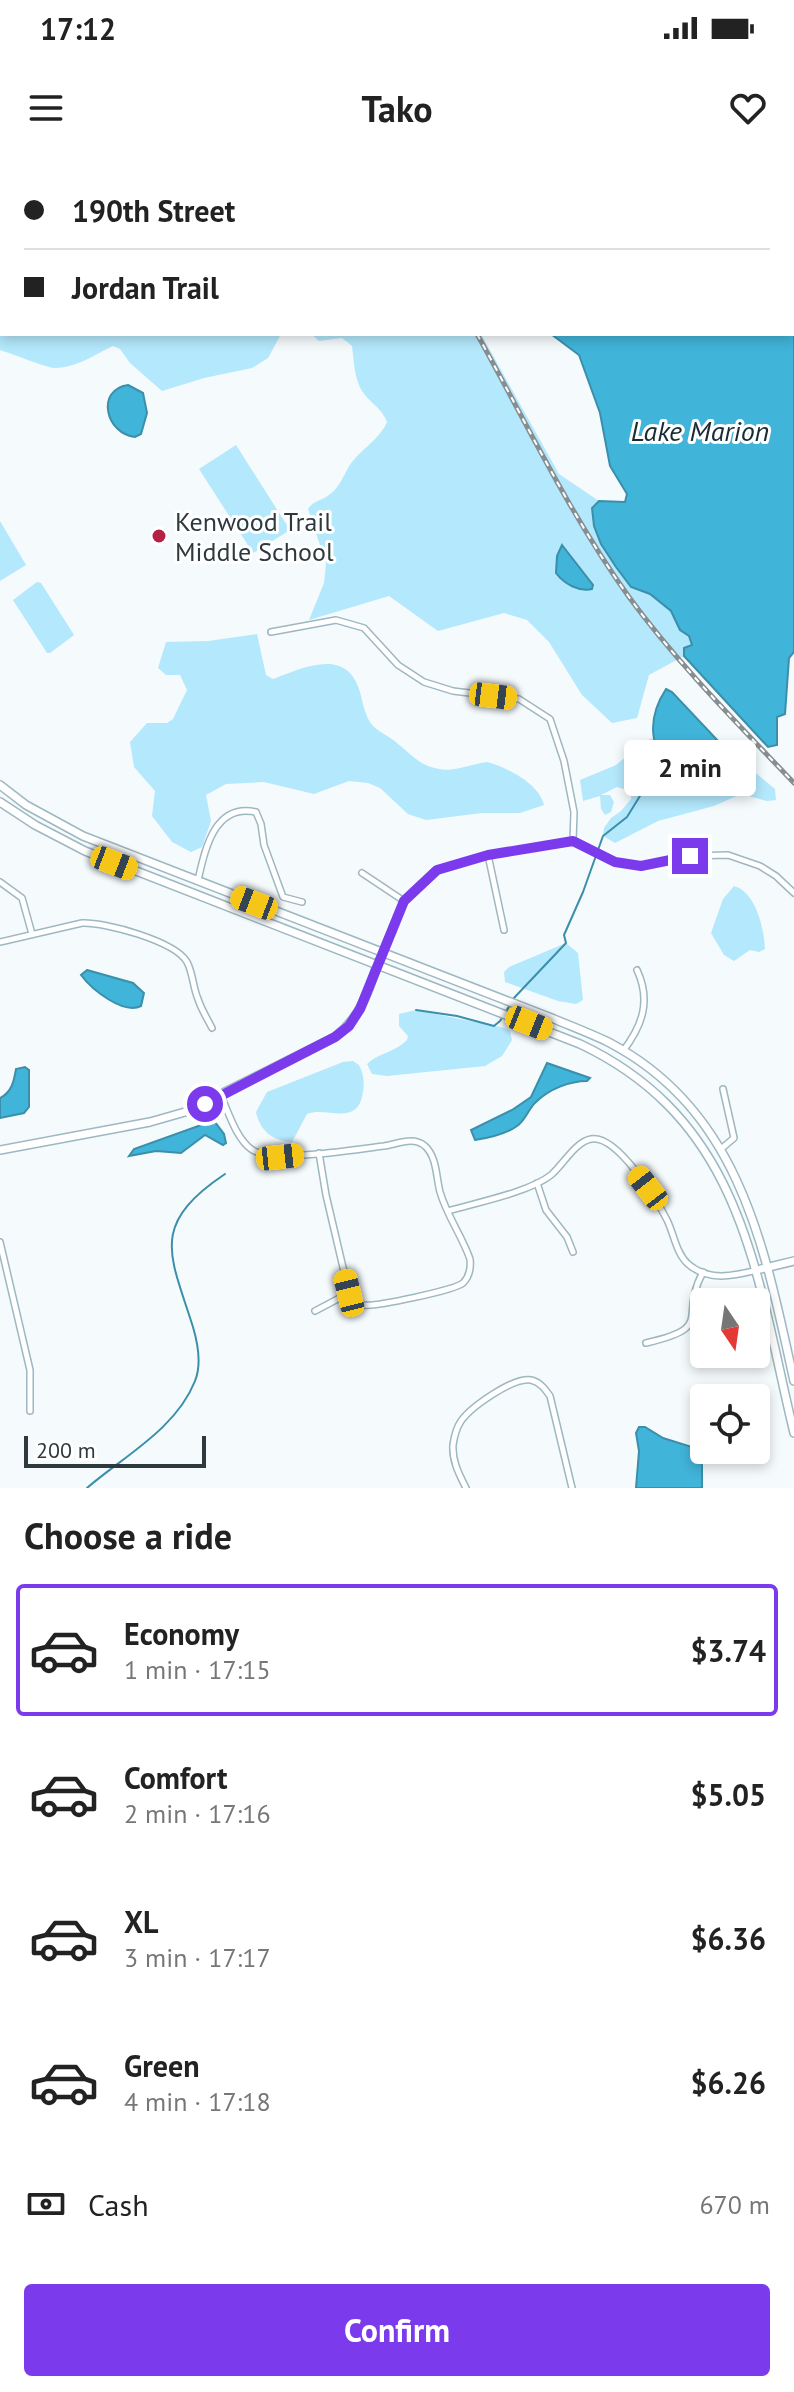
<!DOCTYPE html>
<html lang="en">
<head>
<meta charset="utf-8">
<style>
	:root { --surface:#fff; --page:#f2f2f2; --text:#222; --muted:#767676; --line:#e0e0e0; --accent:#7c3aed }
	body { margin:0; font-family:"PT Sans",sans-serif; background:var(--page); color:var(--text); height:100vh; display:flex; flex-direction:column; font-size:30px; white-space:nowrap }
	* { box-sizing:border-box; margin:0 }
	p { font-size:26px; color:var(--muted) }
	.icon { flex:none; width:44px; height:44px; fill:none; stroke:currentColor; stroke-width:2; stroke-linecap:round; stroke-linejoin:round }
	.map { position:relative; height:1328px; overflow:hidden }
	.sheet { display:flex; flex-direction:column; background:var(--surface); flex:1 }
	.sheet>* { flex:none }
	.hud { position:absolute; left:0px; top:0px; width:794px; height:176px; box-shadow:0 4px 12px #0003; display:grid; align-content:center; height:176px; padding:0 24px; background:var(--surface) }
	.needle { width:52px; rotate:167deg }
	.fabs { position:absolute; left:690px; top:1128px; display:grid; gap:16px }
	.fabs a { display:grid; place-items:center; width:80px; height:80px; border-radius:8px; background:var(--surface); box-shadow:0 4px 12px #0003; font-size:40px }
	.scale { position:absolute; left:24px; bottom:20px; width:182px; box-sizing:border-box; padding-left:8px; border:4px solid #2e393d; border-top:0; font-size:22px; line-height:28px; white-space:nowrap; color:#2e393d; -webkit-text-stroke:6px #fff; paint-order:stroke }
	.end { position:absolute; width:36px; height:36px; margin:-18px; border:10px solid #7c3aed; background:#fff; box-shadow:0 0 0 4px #fff }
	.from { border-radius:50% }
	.bubble { position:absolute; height:56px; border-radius:8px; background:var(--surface); box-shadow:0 4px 12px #0003; font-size:26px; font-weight:700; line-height:56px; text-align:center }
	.car { position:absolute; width:24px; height:48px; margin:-24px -12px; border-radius:10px; box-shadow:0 0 6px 2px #0007; background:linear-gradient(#f5c518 24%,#345 0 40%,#f5c518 0 76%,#345 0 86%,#f5c518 0) }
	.hud b { display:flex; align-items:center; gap:28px; height:76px; font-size:30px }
	.hud b+b { border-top:2px solid var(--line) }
	.hud i { width:20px; height:20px; background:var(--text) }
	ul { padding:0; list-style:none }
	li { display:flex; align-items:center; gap:24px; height:132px; margin:0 16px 12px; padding:0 8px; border:4px solid transparent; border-radius:8px }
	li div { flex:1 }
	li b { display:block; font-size:30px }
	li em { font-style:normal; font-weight:700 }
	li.current { border-color:var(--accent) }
	li>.icon { width:72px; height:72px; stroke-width:1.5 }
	h2 { padding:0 24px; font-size:36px; line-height:96px }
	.pay { display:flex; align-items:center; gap:20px; height:88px; padding:0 24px; font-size:30px }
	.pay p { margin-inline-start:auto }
	.primary-button { display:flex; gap:16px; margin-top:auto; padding:16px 24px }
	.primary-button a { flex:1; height:92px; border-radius:8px; background:var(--accent); color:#fff; font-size:32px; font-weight:700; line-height:92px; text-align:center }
	.status { display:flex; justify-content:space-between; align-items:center; height:56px; padding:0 40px; background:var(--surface); direction:ltr }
	.status svg { height:22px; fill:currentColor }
	header { display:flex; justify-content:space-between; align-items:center; height:104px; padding:0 24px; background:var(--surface); font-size:36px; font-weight:700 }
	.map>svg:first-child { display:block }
	.green { fill:#b4e8fc }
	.water { fill:#41b4d9; stroke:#3b8faa; stroke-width:2 }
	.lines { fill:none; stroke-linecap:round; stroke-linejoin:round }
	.stream { stroke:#3b8faa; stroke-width:2 }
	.street-casing { stroke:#9db8c2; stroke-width:8 }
	.secondary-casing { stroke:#9db8c2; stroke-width:10 }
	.street { stroke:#fff; stroke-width:5 }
	.secondary { stroke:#fff; stroke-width:7 }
	.rail-casing { stroke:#868e92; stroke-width:5 }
	.rail { stroke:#fff; stroke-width:2; stroke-dasharray:6; stroke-linecap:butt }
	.route { stroke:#7c3aed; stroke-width:10 }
	.poi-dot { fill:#b42246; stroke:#fff; stroke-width:3 }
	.labels { text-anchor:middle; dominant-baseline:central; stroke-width:6; stroke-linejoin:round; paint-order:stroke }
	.poi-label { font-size:26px; fill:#2e393d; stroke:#fff; text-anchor:start }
	.water-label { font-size:28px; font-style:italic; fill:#192c34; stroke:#fff }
</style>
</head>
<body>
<div class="status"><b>17:12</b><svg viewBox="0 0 49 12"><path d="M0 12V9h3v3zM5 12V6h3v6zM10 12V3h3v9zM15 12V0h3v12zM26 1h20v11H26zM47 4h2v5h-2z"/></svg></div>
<header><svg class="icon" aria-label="menu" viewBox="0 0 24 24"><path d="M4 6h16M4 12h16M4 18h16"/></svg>Tako<svg class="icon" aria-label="heart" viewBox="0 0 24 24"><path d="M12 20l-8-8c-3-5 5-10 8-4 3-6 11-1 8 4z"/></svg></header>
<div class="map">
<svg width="794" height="1328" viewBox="0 0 794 1328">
	<rect width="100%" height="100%" fill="#f5fafd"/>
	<g class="green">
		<path d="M0 152H2V174H281L268 198 252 208 204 218 162 231 130 203 120 189 113 186C94 195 76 208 54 208 48 208 10 193 0 190Z"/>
		<path d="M311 174H481L559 314 599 341 592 348 631 427 650 434 671 451 680 470 689 476 692 485 684 488V496L649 515 637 558 612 563 582 535 549 482 527 460 504 453 438 471 389 436 309 460 324 423 326 403 308 349C314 340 321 341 329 335 338 329 342 319 347 310 357 291 378 282 387 262 382 248 370 243 362 231 354 218 354 201 352 186L342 178 319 181Z"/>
		<polygon points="236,285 290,370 253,393 199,309"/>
		<polygon points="0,361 26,405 0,421"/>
		<polygon points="37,422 41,423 74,475 50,493 47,493 13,440"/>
		<path d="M257 474 266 515 273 519C305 507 347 487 360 532 363 543 365 557 373 566 380 573 391 577 398 584 412 595 420 606 439 609 454 612 471 604 487 602 506 607 539 623 544 645L520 653H482L426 660 408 654 380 628 368 623 349 621 314 634 264 622 226 624 206 635 211 661 202 687 191 692 172 682 152 656 155 631 134 607 130 582 147 563H167L173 559 187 530 180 515H166L158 508 166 482 208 481Z"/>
		<polygon points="652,578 667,599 682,607 741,618 751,609 775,629 776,640 767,641 741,634 714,646 658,661 615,683 603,676 604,668 611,658 621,651 631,639 631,631 617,627 601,635 610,635 614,642 611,652 605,655 601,649 600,636 583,641 580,620 616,605 639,586"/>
		<path d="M734 726C756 732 764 768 765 789L759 792 750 790 734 801 724 795 711 773 723 739Z"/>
		<polygon points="566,783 578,793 583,840 576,844 558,841 505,822 504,812 509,807"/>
		<path d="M416 850 505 868 510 871 512 880 502 896 485 906 387 916 372 914 367 904C378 893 396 892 407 880L408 876 399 866V854Z"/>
		<path d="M353 901 359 905C364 915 365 925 362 937 355 966 326 946 307 954L292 982C273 981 260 971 256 952L267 932 343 902Z"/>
	</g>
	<g class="water">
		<polygon points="439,0 794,0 794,492 789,498 785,554 777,557 777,585 768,587 684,496 684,488 692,485 689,476 680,470 671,451 650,434 631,427 616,407 601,384 594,366 592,348 599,341 625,342 627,334 610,306 600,253 579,195 551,174 792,174 792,2"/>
		<path d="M128 225 143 233 147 253 141 274 135 277C106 274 95 230 128 225Z"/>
		<path d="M562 385 593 425 592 429C579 432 564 424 556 413L557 396Z"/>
		<path d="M666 529 672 532 737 601 741 613C730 620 718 615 706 611 697 609 689 609 681 607 644 595 649 555 666 529Z"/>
		<path d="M87 810 133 823 144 833 141 846C124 855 92 830 81 815Z"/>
		<path d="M547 903 590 918 587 921C570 921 549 929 536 942 528 949 526 960 517 966 506 974 489 978 475 980L471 970 512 950 531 937Z"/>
		<path d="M25 907 29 910V947L24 953 0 958V938C12 932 14 921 16 909Z"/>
		<polygon points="212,961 215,962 224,974 226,983 223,985 205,975 181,993 156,991 129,996 134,989"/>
		<polygon points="639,1267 645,1267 663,1278 692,1287 702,1305 702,1328 636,1328 639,1291 636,1273"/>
	</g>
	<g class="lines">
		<g class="stream">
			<polyline points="513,839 566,783 564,775 583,732 603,676 627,657 664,597"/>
			<polyline points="416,850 457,856 494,866 500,861 510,845"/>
			<path d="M87 1328C124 1296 176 1269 195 1221 202 1204 198 1184 193 1167 170 1094 149 1065 225 1014"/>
		</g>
		<defs>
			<g id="street">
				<polyline points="70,0 71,2"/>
				<polyline points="347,0 350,2"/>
				<polyline points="0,78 2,82"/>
				<polyline points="0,128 2,125"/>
				<polyline points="271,472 336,460 364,468 398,505 424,522 453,531 519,539 550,559 564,601 574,652 573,681"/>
				<polyline points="488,695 504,770"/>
				<polyline points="362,713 404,741"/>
				<path d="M198 720C205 690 214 643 256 652L261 664 264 685 283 737 302 742"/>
				<polyline points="0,722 22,738 32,774"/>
				<path d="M0 782 82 763C105 762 175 781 187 802 193 813 193 828 198 839 201 849 207 858 212 868"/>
				<polyline points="382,792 404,741 437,710 488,695 573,681 615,702 641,706 690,696 728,695 760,706 776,716 794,733"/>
				<path d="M623 891C643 865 651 840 637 810"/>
				<path d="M221 936C229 953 236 978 251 989 270 1004 357 989 384 986 398 984 413 976 425 986 437 997 436 1017 440 1032 447 1056 462 1076 470 1099 471 1108 470 1116 463 1123 455 1130 375 1147 364 1145 357 1143 354 1139 349 1133"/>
				<polyline points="721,989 734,978 723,929"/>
				<polyline points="319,993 326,1035 349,1133"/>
				<polyline points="537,1023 546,1050 567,1077 573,1092"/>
				<path d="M448 1051C475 1043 530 1032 551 1015 563 1005 575 982 591 979 617 974 657 1040 667 1060 674 1074 676 1093 688 1104 709 1122 733 1116 758 1110"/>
				<polyline points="0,1082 30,1210 30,1251"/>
				<polyline points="315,1151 349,1133"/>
				<path d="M646 1183C716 1167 678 1158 703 1112"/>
				<path d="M466 1328C459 1314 452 1301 453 1285 454 1278 457 1267 461 1261 471 1247 513 1217 531 1220 540 1222 545 1229 550 1236L572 1328"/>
			</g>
			<g id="secondary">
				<path d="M0 625 26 645 83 676 554 859C573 867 592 874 610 883 741 952 765 1090 794 1221"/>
				<path d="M0 642 35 665 85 691 580 884C745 962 756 1116 794 1273"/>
				<path d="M0 990 150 962 185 952 335 877C360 858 369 831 378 802"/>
				<polyline points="761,1109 794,1101"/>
			</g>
		</defs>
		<use href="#street" class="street-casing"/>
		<use href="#secondary" class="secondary-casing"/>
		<use href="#street" class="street"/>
		<use href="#secondary" class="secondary"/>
		<defs>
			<g id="rail">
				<polyline points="316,0 320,2"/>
				<path d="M477 174C526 262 570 355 629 437 678 504 737 563 794 623"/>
			</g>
		</defs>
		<use href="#rail" class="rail-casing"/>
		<use href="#rail" class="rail"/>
	</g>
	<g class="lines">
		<polyline class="route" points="205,944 335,877 349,866 360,849 404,741 437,710 488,695 573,681 615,702 641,706 690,696"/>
	</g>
	<circle class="poi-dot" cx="159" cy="376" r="8"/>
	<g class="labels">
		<g class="poi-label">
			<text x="175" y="361">Kenwood Trail<tspan x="175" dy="30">Middle School</tspan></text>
		</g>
		<g class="water-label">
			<text x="700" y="270">Lake Marion</text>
		</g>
	</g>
</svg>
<div class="fabs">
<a><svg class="needle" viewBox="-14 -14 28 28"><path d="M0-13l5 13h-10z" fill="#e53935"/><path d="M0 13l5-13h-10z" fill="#767676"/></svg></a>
<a><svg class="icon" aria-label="locate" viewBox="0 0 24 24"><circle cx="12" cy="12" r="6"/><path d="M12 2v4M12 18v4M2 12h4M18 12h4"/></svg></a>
</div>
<div class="scale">200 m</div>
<i class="end from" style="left:205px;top:944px"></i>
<i class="end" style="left:690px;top:696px"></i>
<div class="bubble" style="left:624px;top:580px;width:132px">2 min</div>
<i class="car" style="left:493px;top:536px;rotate:97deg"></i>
<i class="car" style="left:114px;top:703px;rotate:111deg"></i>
<i class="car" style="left:254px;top:743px;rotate:291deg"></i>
<i class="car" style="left:529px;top:863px;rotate:112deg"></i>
<i class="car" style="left:280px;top:997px;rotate:84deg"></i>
<i class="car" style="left:648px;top:1028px;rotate:322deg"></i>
<i class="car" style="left:349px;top:1133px;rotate:346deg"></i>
<div class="hud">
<b><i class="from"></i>190th Street</b>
<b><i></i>Jordan Trail</b>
</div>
</div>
<section class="sheet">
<h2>Choose a ride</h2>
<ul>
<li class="current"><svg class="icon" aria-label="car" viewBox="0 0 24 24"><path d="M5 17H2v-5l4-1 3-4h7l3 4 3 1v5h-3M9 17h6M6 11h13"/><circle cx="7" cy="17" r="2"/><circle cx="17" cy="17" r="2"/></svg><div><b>Economy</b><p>1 min · 17:15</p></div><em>$3.74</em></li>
<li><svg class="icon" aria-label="car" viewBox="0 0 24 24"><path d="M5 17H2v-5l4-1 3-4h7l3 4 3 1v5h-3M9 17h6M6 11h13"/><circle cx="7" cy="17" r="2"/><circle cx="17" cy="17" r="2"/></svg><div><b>Comfort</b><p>2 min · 17:16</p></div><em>$5.05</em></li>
<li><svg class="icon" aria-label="car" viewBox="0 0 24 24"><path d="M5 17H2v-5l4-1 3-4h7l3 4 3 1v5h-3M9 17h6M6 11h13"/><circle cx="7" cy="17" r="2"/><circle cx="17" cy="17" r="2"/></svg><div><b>XL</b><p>3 min · 17:17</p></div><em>$6.36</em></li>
<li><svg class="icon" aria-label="car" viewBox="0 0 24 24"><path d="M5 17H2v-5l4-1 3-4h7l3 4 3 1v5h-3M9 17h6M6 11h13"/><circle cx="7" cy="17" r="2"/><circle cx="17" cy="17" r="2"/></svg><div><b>Green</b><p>4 min · 17:18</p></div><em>$6.26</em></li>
</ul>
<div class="pay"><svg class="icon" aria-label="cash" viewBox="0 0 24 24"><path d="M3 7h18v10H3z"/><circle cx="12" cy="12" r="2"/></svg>Cash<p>670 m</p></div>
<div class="primary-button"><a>Confirm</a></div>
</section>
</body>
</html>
